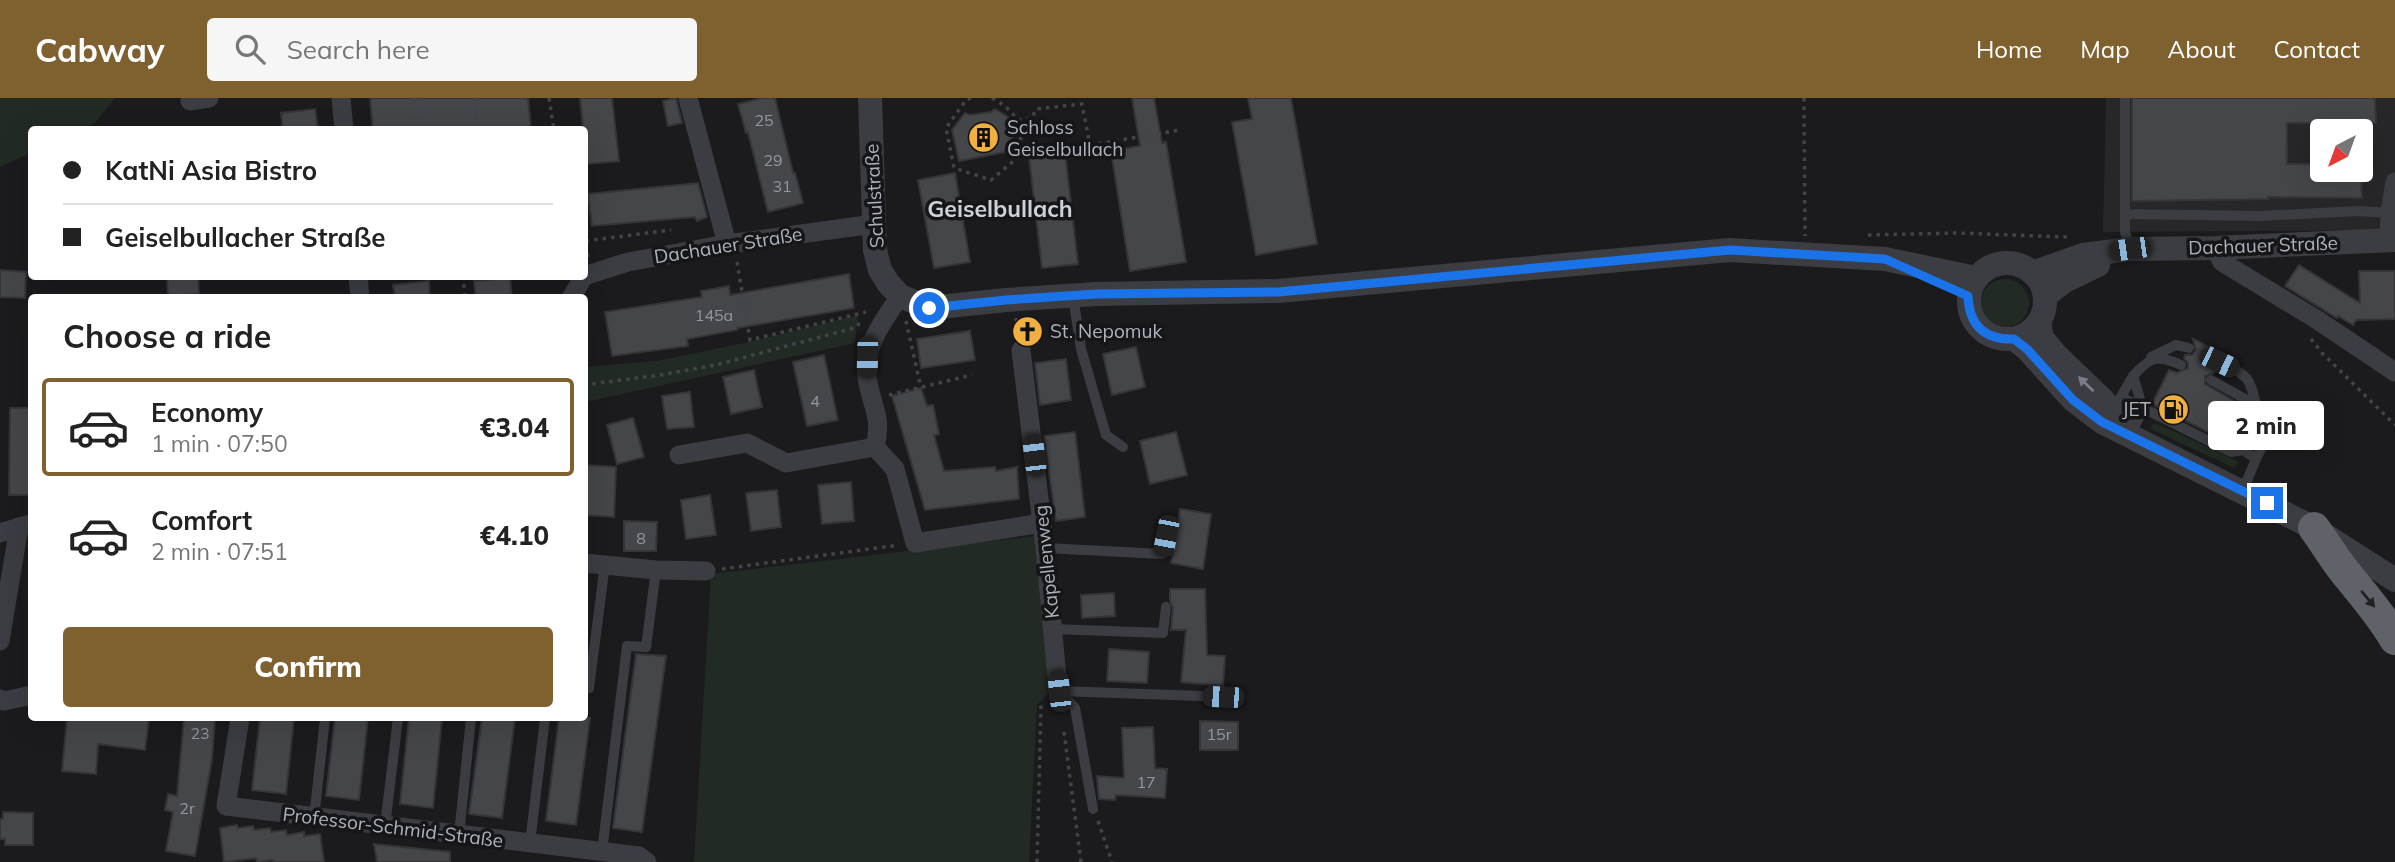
<!DOCTYPE html>
<html lang="en">
<head>
<meta charset="utf-8">
<style>
	:root { --surface:#fff; --page:#f6f6f6; --text:#222; --muted:#767676; --line:#e0e0e0; --accent:#7f6130 }
	body { margin:0; font-family:Mulish,sans-serif; background:var(--page); color:var(--text); height:100vh; display:flex; flex-direction:column; font-size:26px; white-space:nowrap }
	* { box-sizing:border-box; margin:0 }
	p { font-size:23px; color:var(--muted) }
	.icon { flex:none; width:38px; height:38px; fill:none; stroke:currentColor; stroke-width:2; stroke-linecap:round; stroke-linejoin:round }
	.map { position:relative; flex:1; overflow:hidden }
	.side { position:absolute; left:28px; top:196px; width:560px; height:427px; display:flex; flex-direction:column; background:var(--surface); border-radius:7px; box-shadow:0 7px 28px #0002 }
	.side>* { flex:none }
	.hud { position:absolute; left:28px; top:28px; width:560px; height:154px; border-radius:7px; box-shadow:0 7px 28px #0002; display:grid; align-content:center; height:154px; padding:0 35px; background:var(--surface) }
	.needle { width:46px; rotate:221deg }
	.tools { position:absolute; left:2310px; top:21px; display:grid; gap:14px }
	.tools a { display:grid; place-items:center; width:63px; height:63px; border-radius:7px; background:var(--surface); box-shadow:0 7px 28px #0002; font-size:35px }
	.end { position:absolute; width:32px; height:32px; margin:-16px; border:9px solid #1a73e8; background:#fff; box-shadow:0 0 0 4px #fff }
	.from { border-radius:50% }
	.bubble { position:absolute; height:49px; border-radius:7px; background:var(--surface); box-shadow:0 7px 28px #0002; font-size:23px; font-weight:800; line-height:49px; text-align:center }
	.car { position:absolute; width:21px; height:42px; margin:-21px -10px; border-radius:9px; box-shadow:0 0 5px 2px #0007; background:linear-gradient(#222 24%,#8ab4d8 0 40%,#222 0 76%,#8ab4d8 0 86%,#222 0) }
	.hud b { display:flex; align-items:center; gap:24px; height:66px; font-size:26px }
	.hud b+b { border-top:2px solid var(--line) }
	.hud i { width:18px; height:18px; background:var(--text) }
	ul { padding:0; list-style:none }
	li { display:flex; align-items:center; gap:21px; height:98px; margin:0 14px 10px; padding:0 21px; border:4px solid transparent; border-radius:7px }
	li div { flex:1 }
	li b { display:block; font-size:26px }
	li em { font-style:normal; font-weight:800 }
	li.current { border-color:var(--accent) }
	li>.icon { width:63px; height:63px; stroke-width:1.5 }
	h2 { padding:0 35px; font-size:32px; line-height:84px }
	.action { display:flex; gap:14px; margin-top:auto; padding:14px 35px }
	.action a { flex:1; height:80px; border-radius:7px; background:var(--accent); color:#fff; font-size:28px; font-weight:800; line-height:80px; text-align:center }
	header { display:flex; align-items:center; gap:42px; box-sizing:border-box; height:98px; padding:0 35px; background:var(--accent); color:#fff }
	header strong { font-size:33px }
	nav { display:flex; gap:38px; margin-inline-start:auto; font-size:24px }
	.search { width:490px; height:63px; background:var(--page); display:flex; align-items:center; gap:18px; box-sizing:border-box; padding:0 24px; border-radius:7px; color:var(--muted); font-size:26px }
	.map>svg:first-child { display:block }
	.built { fill:#27272a; fill-rule:evenodd }
	.green { fill:#222b23 }
	.building { fill:#45464a; stroke:#353539; stroke-width:2 }
	.lines { fill:none; stroke-linecap:round; stroke-linejoin:round }
	.path { stroke:#424449; stroke-width:3.5; stroke-dasharray:3.5 5; stroke-linecap:butt }
	.service { stroke:#3c3d42; stroke-width:10 }
	.minor { stroke:#3c3d42; stroke-width:19 }
	.tertiary { stroke:#3c3d42; stroke-width:24 }
	.trunk { stroke:#60626a; stroke-width:32 }
	.oneway { fill:#7a7d85 }
	.oneway2 { fill:#212124 }
	.route { stroke:#1a73e8; stroke-width:9 }
	.labels { text-anchor:middle; dominant-baseline:central; stroke-width:7; stroke-linejoin:round; paint-order:stroke }
	.number-label { font-size:16px; fill:#9397a0 }
	.poi-label { font-size:19px; fill:#adb2bc; stroke:#161618; text-anchor:start }
	.street-label { font-size:19px; fill:#adb2bc; stroke:#161618 }
	.quarter-label { font-size:23px; font-weight:bold; fill:#ced1d8; stroke:#161618 }
</style>
</head>
<body>
<header>
<strong>Cabway</strong>
<div class="search"><svg class="icon" aria-label="search" viewBox="0 0 24 24"><circle cx="10" cy="10" r="6"/><path d="M15 15l6 6"/></svg>Search here</div>
<nav><a>Home</a><a>Map</a><a>About</a><a>Contact</a></nav>
</header>
<div class="map">
<svg width="2395" height="764" viewBox="0 0 2395 764">
	<rect width="100%" height="100%" fill="#1b1b1d"/>
	<path class="built" d="M2106 0H2395V132L2103 134ZM2322 33H2361V72H2322Z"/>
	<g class="green">
		<polygon points="0,0 115,0 95,25 81,31 32,32 31,55 0,69"/>
		<circle cx="2005" cy="205" r="24"/>
		<polygon points="858,217 855,245 585,304 585,269 657,263 749,244"/>
		<polygon points="2156,325 2239,364 2234,370 2151,331 2152,327"/>
		<polygon points="1036,438 1053,591 1037,607 1029,764 694,764 711,476"/>
	</g>
	<g class="building">
		<polygon points="370,0 528,0 531,32 373,32"/>
		<polygon points="580,0 612,0 619,63 587,66"/>
		<polygon points="676,0 682,25 668,28 663,3"/>
		<polygon points="762,0 775,0 793,75 795,75 803,105 768,114 748,34 746,35 738,6"/>
		<polygon points="1132,0 1154,0 1162,45 1166,44 1186,164 1130,173 1111,53 1140,48"/>
		<polygon points="1248,0 1291,0 1317,146 1256,157 1232,24 1252,21"/>
		<polygon points="2132,0 2375,0 2376,25 2287,25 2287,66 2322,66 2322,72 2361,72 2362,100 2268,99 2268,101 2132,103"/>
		<polygon points="315,11 318,32 283,32 281,15"/>
		<polygon points="995,11 1010,20 1015,52 959,63 952,32 965,15 970,17 991,14"/>
		<polygon points="1065,55 1078,166 1042,170 1029,59"/>
		<polygon points="955,75 970,164 934,170 918,82"/>
		<polygon points="698,85 707,119 697,123 695,119 592,128 588,96"/>
		<polygon points="2299,167 2360,205 2359,173 2395,173 2395,221 2356,222 2353,227 2338,218 2337,220 2285,188"/>
		<polygon points="0,172 26,174 25,200 0,199"/>
		<polygon points="849,176 854,210 737,230 737,232 687,241 688,248 612,258 605,214 702,199 701,193 729,188 730,197"/>
		<polygon points="167,178 198,178 199,196 168,198"/>
		<polygon points="510,180 512,200 476,200 474,183"/>
		<polygon points="429,183 430,200 395,200 393,187"/>
		<polygon points="1036,223 1038,245 1031,245 1023,240 1021,224"/>
		<polygon points="970,233 975,262 921,270 917,241"/>
		<polygon points="2193,241 2223,256 2213,260 2212,265 2216,271 2214,275 2205,278 2205,286 2248,311 2243,323 2237,323 2233,327 2233,333 2237,337 2232,346 2152,306 2169,272 2177,275 2188,270 2188,265 2184,260 2185,257 2192,257 2196,252"/>
		<polygon points="1136,249 1145,289 1112,297 1103,256"/>
		<polygon points="824,257 838,322 807,328 793,264"/>
		<polygon points="1066,261 1071,302 1040,307 1035,265"/>
		<polygon points="754,272 762,309 731,316 723,279"/>
		<polygon points="921,290 927,308 933,307 939,336 934,337 944,373 995,369 996,373 1017,369 1019,401 925,412 892,298"/>
		<polygon points="690,294 694,329 667,331 662,298"/>
		<polygon points="10,310 32,310 32,397 9,397"/>
		<polygon points="633,320 644,359 617,366 607,327"/>
		<polygon points="1075,334 1085,419 1056,423 1044,338"/>
		<polygon points="1176,334 1187,377 1150,386 1140,343"/>
		<polygon points="584,367 616,369 614,419 584,417"/>
		<polygon points="851,384 854,423 822,426 818,387"/>
		<polygon points="777,392 781,429 751,433 746,395"/>
		<polygon points="710,397 716,437 686,441 681,402"/>
		<polygon points="1180,411 1211,416 1203,471 1171,465"/>
		<polygon points="624,423 657,424 656,453 624,453"/>
		<polygon points="1170,491 1205,491 1207,557 1225,558 1223,588 1181,584 1186,532 1171,532 1173,510 1170,503"/>
		<polygon points="1114,495 1115,518 1082,520 1081,497"/>
		<polygon points="1109,551 1149,554 1147,585 1107,583"/>
		<polygon points="636,556 666,558 642,734 613,730"/>
		<polygon points="67,620 149,620 145,652 98,646 96,676 62,673"/>
		<polygon points="184,620 215,620 212,661 195,758 166,753 173,714 165,712 168,696 177,698"/>
		<polygon points="260,620 294,620 286,696 252,692"/>
		<polygon points="335,620 368,620 359,702 326,698"/>
		<polygon points="409,620 442,620 433,710 400,706"/>
		<polygon points="482,620 515,620 502,720 469,716"/>
		<polygon points="559,620 590,620 576,727 546,723"/>
		<polygon points="1200,623 1238,624 1238,652 1200,652"/>
		<polygon points="1153,629 1155,670 1167,671 1165,700 1116,697 1115,702 1099,701 1097,678 1124,680 1122,630"/>
		<polygon points="3,714 33,715 33,747 5,747 5,741 0,741 0,721 3,721"/>
		<polygon points="237,727 238,730 253,728 254,732 270,730 271,734 286,732 287,737 304,734 304,738 320,736 324,764 273,764 273,762 257,764 256,760 224,764 220,730"/>
		<polygon points="374,746 450,754 450,764 377,764"/>
	</g>
	<g class="lines">
		<g class="path">
			<polyline points="415,0 418,32"/>
			<polyline points="475,0 478,32"/>
			<polyline points="549,0 554,32"/>
			<polyline points="971,0 966,2 946,30 954,70 991,82 1022,56 1075,48 1078,63"/>
			<path d="M992 0C1021 16 1019 26 1022 56"/>
			<polyline points="1804,0 1805,138"/>
			<polyline points="1018,22 1032,20 1036,11 1082,6 1090,47 1075,48"/>
			<polyline points="1090,47 1180,32"/>
			<polyline points="1868,137 1957,135 2067,139"/>
			<polyline points="588,159 585,143 671,132"/>
			<polyline points="737,164 750,242 866,214"/>
			<polyline points="463,178 465,200"/>
			<polyline points="1016,220 1019,236"/>
			<polyline points="906,223 921,290"/>
			<polyline points="2311,241 2322,255 2395,327"/>
			<polyline points="584,287 660,277 716,267 854,230 861,224"/>
			<polyline points="889,297 972,277"/>
			<polyline points="722,471 899,447"/>
			<polyline points="1064,634 1081,764"/>
			<polyline points="1098,723 1112,764"/>
			<polyline points="1037,764 1041,607"/>
		</g>
		<g class="service">
			<polyline points="2125,0 2125,134 2130,150"/>
			<polyline points="2125,116 2260,118 2358,113 2391,115"/>
			<polyline points="1073,198 1081,251 1106,337 1123,349"/>
			<polyline points="2151,259 2176,247 2189,250"/>
			<path d="M2219 264C2246 277 2250 277 2256 307"/>
			<polyline points="2211,282 2256,307 2258,316 2243,352"/>
			<polyline points="2121,299 2231,354 2243,352 2256,361"/>
			<polyline points="2118,304 2133,278"/>
			<polyline points="2240,330 2250,335"/>
			<path d="M2131 336 2143 311 2133 278C2150 259 2157 256 2181 267"/>
			<polyline points="2243,392 2256,361 2276,322 2295,331"/>
			<polyline points="1045,450 1162,456 1165,437"/>
			<polyline points="1053,531 1163,535 1166,509"/>
			<polyline points="584,590 589,590 605,466"/>
			<polyline points="1059,593 1230,599"/>
			<polyline points="1060,594 1075,610 1093,711"/>
			<polyline points="314,720 325,620"/>
			<polyline points="385,728 398,620"/>
			<polyline points="459,737 471,620"/>
			<polyline points="530,745 545,620"/>
			<polyline points="602,754 627,548 646,549 656,472"/>
		</g>
		<g class="minor">
			<polyline points="341,0 344,32"/>
			<polyline points="688,0 727,146"/>
			<polyline points="190,3 209,0"/>
			<polyline points="2389,142 2390,115 2395,84"/>
			<polyline points="2215,150 2222,164 2316,221 2395,274"/>
			<polyline points="358,178 360,200"/>
			<polyline points="584,178 628,164 727,146 874,126"/>
			<path d="M900 198C884 222 863 248 867 279 871 308 883 318 875 349L895 371 915 445 1042 425"/>
			<polyline points="571,200 584,178"/>
			<polyline points="1021,252 1045,450 1059,601"/>
			<polyline points="679,357 747,345 786,365 875,349"/>
			<polyline points="0,435 30,426"/>
			<polyline points="584,465 656,472 706,473"/>
			<polyline points="0,543 19,429"/>
			<polyline points="0,601 4,603 32,597"/>
			<polyline points="240,620 226,708 639,758 647,764"/>
		</g>
		<g class="tertiary">
			<polyline points="870,0 875,152 880,172 888,185 900,198 929,210 1006,202 1096,196 1278,193 1730,152 1885,161 1976,180"/>
			<circle cx="2007" cy="203" r="38"/>
			<polyline points="2032,175 2083,157 2130,151 2215,150 2395,142"/>
			<polyline points="2045,198 2065,183 2098,167"/>
			<polyline points="2039,224 2042,240 2056,257 2103,302 2123,329"/>
			<polyline points="2014,241 2027,251 2073,302 2102,324 2314,430 2395,482"/>
		</g>
		<path class="trunk" d="M2314 430C2326 446 2336 464 2349 479 2366 500 2382 518 2395 541"/>
	</g>
	<defs><path id="oneway-solid" d="M-6-.8H1V-3.2L6.5 0L1 3.2V.8H-6Z" transform="scale(1.75)"/></defs>
	<use class="oneway" href="#oneway-solid" transform="translate(2086 286) rotate(-136)"/>
	<use class="oneway2" href="#oneway-solid" transform="translate(2368 501) rotate(50)"/>
	<g class="lines">
		<path class="route" d="M929 210 1006 202 1096 196 1278 194 1730 152 1885 161 1968 198C1969 228 1985 242 2014 241L2027 251 2073 302 2102 324 2267 405"/>
	</g>
	<defs>
		<symbol id="building-disc" viewBox="-11 -11 22 22"><circle r="9.5" fill="#f0af40" stroke="#161618"/><path d="M-4-6H4V6H1V3H-1V6H-4ZM-2.5-4.3h1.7v1.8h-1.7ZM.8-4.3h1.7v1.8H.8ZM-2.5-1h1.7V.8h-1.7ZM.8-1h1.7V.8H.8Z" fill="#111"/></symbol>
		<symbol id="church-disc" viewBox="-11 -11 22 22"><circle r="9.5" fill="#f0af40" stroke="#161618"/><path d="M-1.2-6h2.4v3.5h3.3v2.4h-3.3V6h-2.4V-.1h-3.3v-2.4h3.3Z" fill="#111"/></symbol>
		<symbol id="fuel-disc" viewBox="-11 -11 22 22"><circle r="9.5" fill="#f0af40" stroke="#161618"/><path d="M-5.5-6h7V0h2V4h1.3V-2.5L3-4.5l.8-.8L6-3V5H2.5V1h-1V6h-7ZM-4.2-4.7v3.2H.2V-4.7Z" fill="#111"/></symbol>
	</defs>
	<g fill-rule="evenodd">
		<use href="#building-disc" x="966" y="22" width="35" height="35"/>
		<use href="#church-disc" x="1010" y="216" width="35" height="35"/>
		<use href="#fuel-disc" x="2156" y="294" width="35" height="35"/>
	</g>
	<g class="labels">
		<g class="number-label">
			<text x="764" y="22">25</text>
			<text x="773" y="62">29</text>
			<text x="782" y="88">31</text>
			<text x="714" y="217">145a</text>
			<text x="815" y="303">4</text>
			<text x="641" y="440">8</text>
			<text x="200" y="635">23</text>
			<text x="1219" y="636">15r</text>
			<text x="1146" y="684">17</text>
			<text x="187" y="710">2r</text>
		</g>
		<g class="poi-label">
			<text x="1007" y="29">Schloss<tspan x="1007" dy="22">Geiselbullach</tspan></text>
			<text x="1050" y="233">St. Nepomuk</text>
			<text x="2151" y="311" text-anchor="end">JET</text>
		</g>
		<g class="street-label">
			<text transform="translate(874 98) rotate(-93)">Schulstraße</text>
			<text transform="translate(728 147) rotate(-9)">Dachauer Straße</text>
			<text transform="translate(2263 147) rotate(-2)">Dachauer Straße</text>
			<text transform="translate(1046 464) rotate(-96)">Kapellenweg</text>
			<text transform="translate(393 729) rotate(7)">Professor-Schmid-Straße</text>
		</g>
		<g class="quarter-label">
			<text x="1000" y="110">Geiselbullach</text>
		</g>
	</g>
</svg>
<div class="tools">
<a><svg class="needle" viewBox="-14 -14 28 28"><path d="M0-13l5 13h-10z" fill="#e53935"/><path d="M0 13l5-13h-10z" fill="#767676"/></svg></a>
</div>
<i class="end from" style="left:929px;top:210px"></i>
<i class="end" style="left:2267px;top:405px"></i>
<div class="bubble" style="left:2208px;top:303px;width:116px">2 min</div>
<i class="car" style="left:2130px;top:151px;rotate:262deg"></i>
<i class="car" style="left:867px;top:259px;rotate:181deg"></i>
<i class="car" style="left:2219px;top:264px;rotate:116deg"></i>
<i class="car" style="left:1034px;top:357px;rotate:353deg"></i>
<i class="car" style="left:1166px;top:438px;rotate:191deg"></i>
<i class="car" style="left:1059px;top:593px;rotate:354deg"></i>
<i class="car" style="left:1223px;top:599px;rotate:272deg"></i>
<div class="hud">
<b><i class="from"></i>KatNi Asia Bistro</b>
<b><i></i>Geiselbullacher Straße</b>
</div>
<section class="side">
<h2>Choose a ride</h2>
<ul>
<li class="current"><svg class="icon" aria-label="car" viewBox="0 0 24 24"><path d="M5 17H2v-5l4-1 3-4h7l3 4 3 1v5h-3M9 17h6M6 11h13"/><circle cx="7" cy="17" r="2"/><circle cx="17" cy="17" r="2"/></svg><div><b>Economy</b><p>1 min · 07:50</p></div><em>€3.04</em></li>
<li><svg class="icon" aria-label="car" viewBox="0 0 24 24"><path d="M5 17H2v-5l4-1 3-4h7l3 4 3 1v5h-3M9 17h6M6 11h13"/><circle cx="7" cy="17" r="2"/><circle cx="17" cy="17" r="2"/></svg><div><b>Comfort</b><p>2 min · 07:51</p></div><em>€4.10</em></li>
</ul>
<div class="action"><a>Confirm</a></div>
</section>
</div>
</body>
</html>
